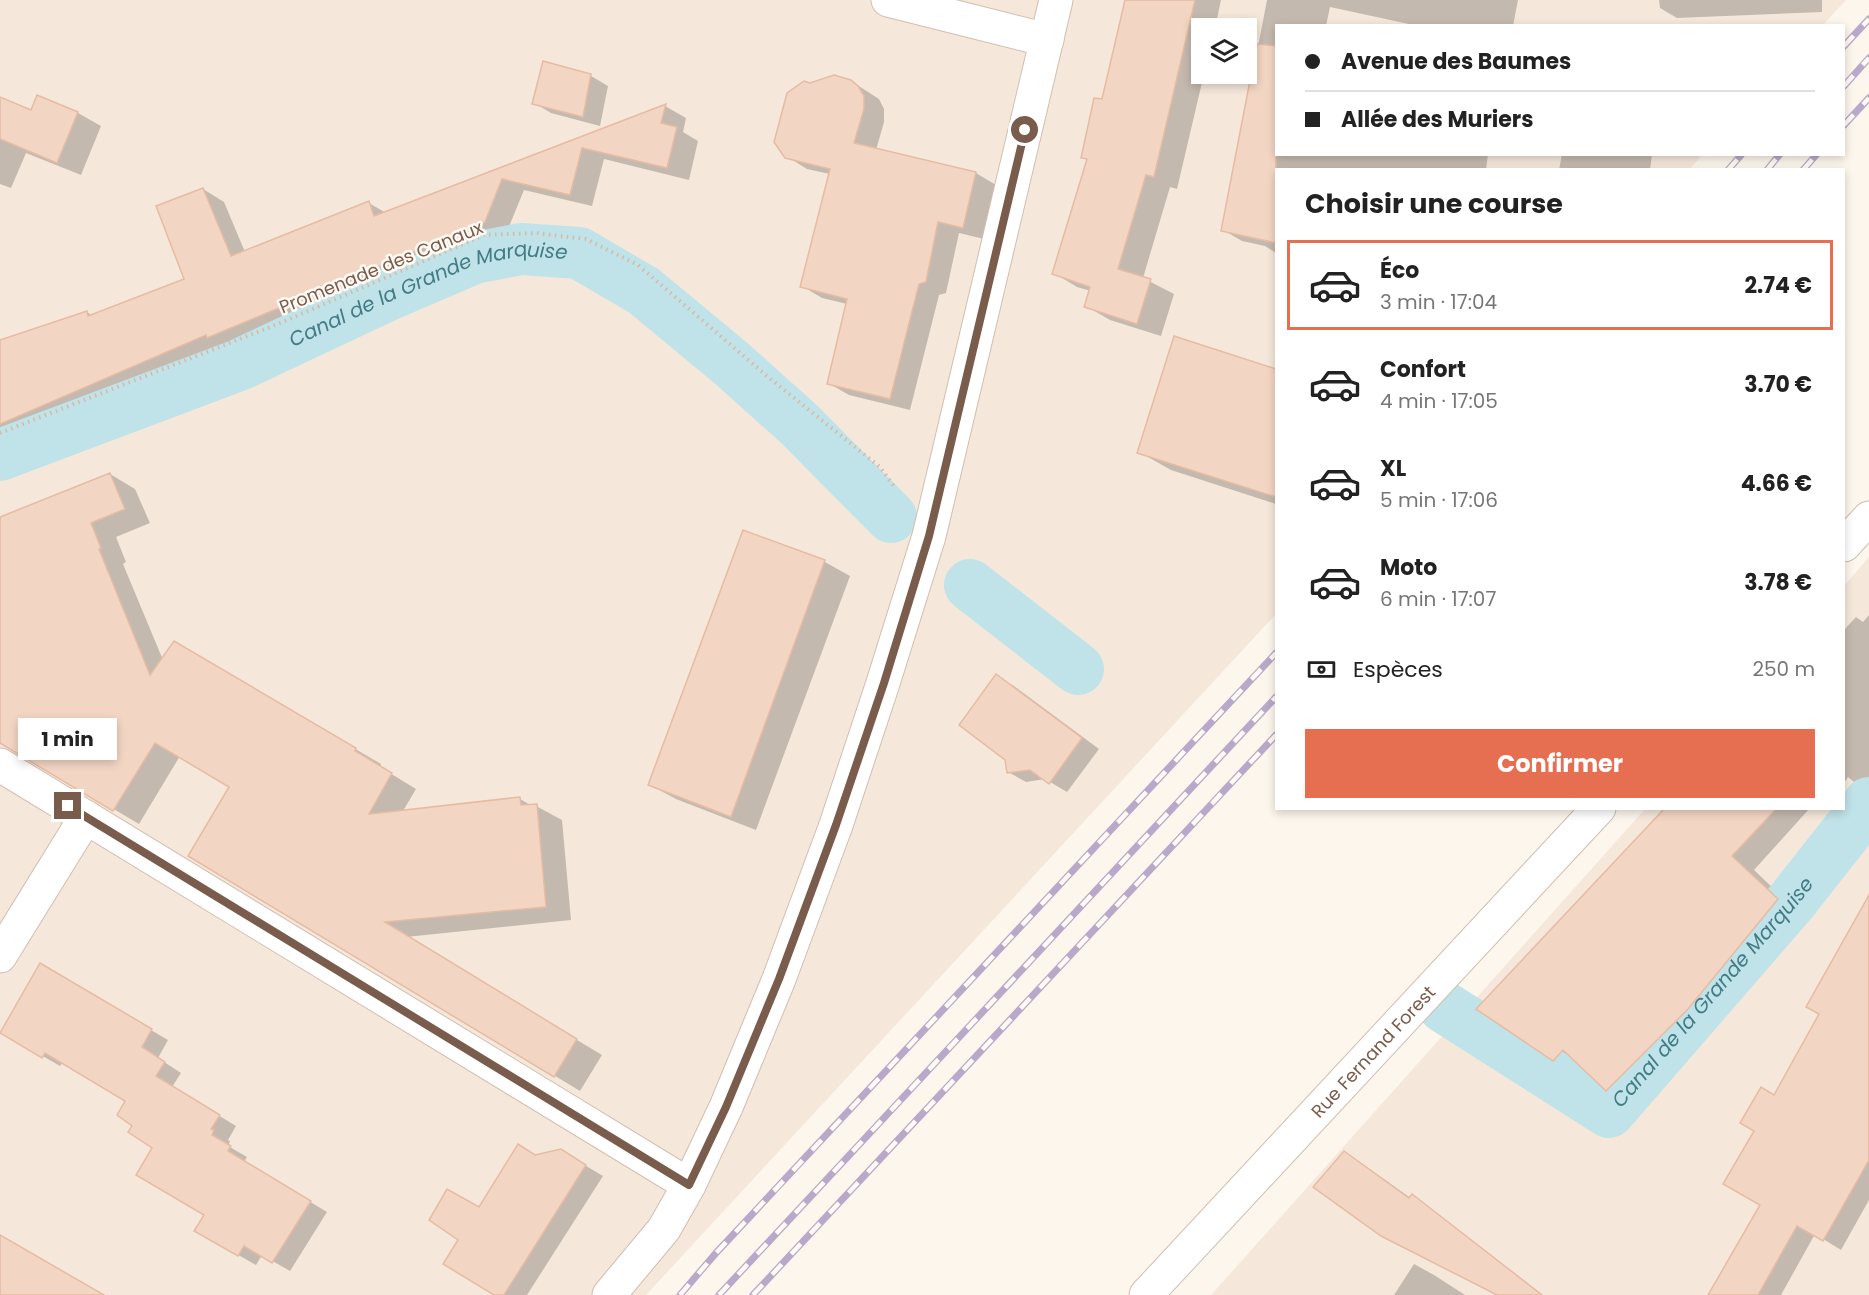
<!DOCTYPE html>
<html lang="fr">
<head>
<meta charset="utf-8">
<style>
	:root { --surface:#fff; --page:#f6f6f6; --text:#222; --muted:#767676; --line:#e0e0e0; --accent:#e76f51 }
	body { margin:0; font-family:Poppins,sans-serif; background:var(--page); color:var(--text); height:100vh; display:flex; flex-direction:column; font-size:22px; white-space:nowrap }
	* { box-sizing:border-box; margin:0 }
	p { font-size:20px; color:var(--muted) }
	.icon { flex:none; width:33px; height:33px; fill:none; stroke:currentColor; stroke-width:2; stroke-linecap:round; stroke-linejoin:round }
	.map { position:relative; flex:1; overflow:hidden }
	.drawer { position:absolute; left:1275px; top:168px; width:570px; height:642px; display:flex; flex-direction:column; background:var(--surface); border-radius:0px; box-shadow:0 3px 9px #0003 }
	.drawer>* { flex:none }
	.banner { position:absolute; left:1275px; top:24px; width:570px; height:132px; border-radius:0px; box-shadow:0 3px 9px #0003; display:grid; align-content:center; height:132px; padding:0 30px; background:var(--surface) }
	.buttons { position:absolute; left:1191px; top:18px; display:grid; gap:12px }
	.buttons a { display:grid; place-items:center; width:66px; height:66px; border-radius:0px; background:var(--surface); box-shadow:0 3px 9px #0003; font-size:30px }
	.end { position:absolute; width:27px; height:27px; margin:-14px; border:8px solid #7a5c4d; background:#fff; box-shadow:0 0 0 3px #fff }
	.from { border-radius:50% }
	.bubble { position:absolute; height:42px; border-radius:0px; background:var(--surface); box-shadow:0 3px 9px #0003; font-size:20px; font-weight:700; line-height:42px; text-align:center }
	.banner b { display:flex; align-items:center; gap:21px; height:57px; font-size:22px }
	.banner b+b { border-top:2px solid var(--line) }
	.banner i { width:15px; height:15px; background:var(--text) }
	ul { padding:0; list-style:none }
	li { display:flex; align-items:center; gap:18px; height:90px; margin:0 12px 9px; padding:0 18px; border:3px solid transparent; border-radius:0px }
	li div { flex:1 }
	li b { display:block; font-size:22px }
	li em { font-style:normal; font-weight:700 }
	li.current { border-color:var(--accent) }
	li>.icon { width:54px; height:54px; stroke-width:1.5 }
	h2 { padding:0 30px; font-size:27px; line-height:72px }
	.pay { display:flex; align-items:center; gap:15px; height:66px; padding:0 30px; font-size:22px }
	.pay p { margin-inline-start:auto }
	.cta { display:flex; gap:12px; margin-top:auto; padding:12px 30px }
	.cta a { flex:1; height:69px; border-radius:0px; background:var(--accent); color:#fff; font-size:24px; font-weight:700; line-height:69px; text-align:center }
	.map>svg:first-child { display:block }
	.residential { fill:#f5e8da; fill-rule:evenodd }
	.shadow { fill:#0003 }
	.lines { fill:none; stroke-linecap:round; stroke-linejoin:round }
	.canal { stroke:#bfe3e8; stroke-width:52 }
	.building { fill:#f3d5c3; stroke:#e6bba3; stroke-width:1.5 }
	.minor-casing { stroke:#d1beb0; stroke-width:35 }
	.path { stroke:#d9b8a5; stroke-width:4; stroke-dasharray:1.5 4.5; stroke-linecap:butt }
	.minor { stroke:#fff; stroke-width:33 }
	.rail-casing { stroke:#b9a8c9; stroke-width:7 }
	.rail { stroke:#fffaf3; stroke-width:4.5; stroke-dasharray:14; stroke-linecap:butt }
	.route { stroke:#7a5c4d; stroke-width:8 }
	.labels { text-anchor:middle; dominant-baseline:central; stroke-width:5; stroke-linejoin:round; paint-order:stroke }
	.street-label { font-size:18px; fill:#7a5c4d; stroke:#fffaf3 }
	.water-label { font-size:20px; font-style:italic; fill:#437c86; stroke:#fffaf3 }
</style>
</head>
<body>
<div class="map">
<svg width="1869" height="1295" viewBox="0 0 1869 1295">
	<rect width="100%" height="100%" fill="#fdf6ec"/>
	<g class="residential">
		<path d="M0 0H1846L1822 26H1276V154L1702 155 1689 170H1276V614L646 1295H0ZM1202 28H1246V74H1202Z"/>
		<polygon points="1869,557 1869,1295 1211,1295 1645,809 1844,808 1844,586"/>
	</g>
	<g class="shadow">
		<polygon points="1126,0 1221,0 1215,28 1202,28 1202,74 1204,74 1177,189 1170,187 1143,278 1174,294 1161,336 1110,320 1086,306 1091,291 1077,287 1054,273 1088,160 1083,157 1103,101"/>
		<polygon points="1267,0 1518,0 1513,26 1418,26 1330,7 1326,26 1276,26 1276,154 1488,154 1486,170 1276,170 1276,253 1265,246 1242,241 1223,230"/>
		<polygon points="1659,0 1822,0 1822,12 1677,18 1660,8"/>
		<polygon points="544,63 591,76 608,86 600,126 551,113 534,103"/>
		<polygon points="851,81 879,99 884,109 884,122 876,150 976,173 996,185 984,239 959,233 946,293 939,295 910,410 849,395 828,383 847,304 822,298 802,286 830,174 807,169 786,156 810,85"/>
		<polygon points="38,97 78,113 101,126 81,175 26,153 11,188 0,184 0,99 32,112"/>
		<polygon points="665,106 686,118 683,132 698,141 689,180 604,159 592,206 524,190 506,234 230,350 225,347 0,445 0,344 87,312 93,316 186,280 203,189 224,202 245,252 369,203 386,213"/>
		<polygon points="1562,154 1652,154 1650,170 1559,170"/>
		<polygon points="1175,338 1276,370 1276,504 1171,470 1139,452"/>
		<polygon points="110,474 135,489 150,523 116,537 126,562 123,564 163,660 174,643 381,764 380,767 416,789 403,811 520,799 532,806 536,806 562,820 571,920 406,937 602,1055 580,1091 190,856 231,786 180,756 139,824 0,742 0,518"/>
		<polygon points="744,532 825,562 850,576 756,830 676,799 650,785"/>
		<polygon points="1869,615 1869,794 1848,777 1844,783 1844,630 1856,617 1863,622"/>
		<polygon points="996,676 1014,686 1099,749 1067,792 1045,779 1026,782 1008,772"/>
		<polygon points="1668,808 1810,808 1754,870 1799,913 1710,1021 1629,1102 1607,1089 1582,1066 1576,1072 1554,1060"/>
		<polygon points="1869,898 1869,1200 1841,1250 1815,1234 1781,1295 1710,1295 1762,1205 1775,1097 1821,1014"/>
		<polygon points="40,965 168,1040 158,1058 181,1073 172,1087 236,1126 228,1140 230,1141 228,1146 247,1157 244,1162 327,1212 290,1271 262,1255 256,1265 196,1231 206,1215 154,1147 134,1125 127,1100 63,1062 60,1066 1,1032"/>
		<polygon points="561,1151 603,1176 527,1295 497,1295 480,1209"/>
		<polygon points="1344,1153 1361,1163 1442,1220 1401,1245"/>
		<polygon points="1414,1264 1434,1275 1465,1295 1394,1295"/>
	</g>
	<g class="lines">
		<g class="canal">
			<path id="s1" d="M0 455 239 365 390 294 474 258 521 249 579 253 644 291 732 364 800 425 891 517"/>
			<polyline points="970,585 1078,669"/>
			<path id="s2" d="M1444 1007 1609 1112 1792 901 1869 803"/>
		</g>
	</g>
	<g class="building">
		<polygon points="1125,0 1195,0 1154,177 1146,175 1118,269 1151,279 1137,324 1084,307 1090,287 1052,274 1087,159 1081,158 1094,98 1102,99"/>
		<polygon points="1257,44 1276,46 1276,243 1221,231"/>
		<polygon points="543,61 591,74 583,117 532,104"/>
		<polygon points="834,75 851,80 858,86 864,96 864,109 854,143 976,172 963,228 938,222 926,282 919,284 890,399 827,384 847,299 800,287 830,169 785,158 774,142 787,93 804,81 810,83"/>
		<polygon points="37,95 78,112 57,163 0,139 0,97 31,110"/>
		<polygon points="666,104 661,123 677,127 667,168 582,148 570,195 502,179 485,222 207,338 206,335 0,424 0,340 87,311 88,316 184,279 156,206 203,188 231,256 369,201 374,216"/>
		<polygon points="1174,336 1276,369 1276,497 1137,453"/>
		<polygon points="110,473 125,509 91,523 101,548 99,549 150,675 174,641 356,748 355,751 392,773 369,814 520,797 521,805 537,804 546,907 385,922 577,1039 554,1077 188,856 229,787 155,743 113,811 0,743 0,517"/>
		<polygon points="743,530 825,560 731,817 648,785"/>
		<polygon points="996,674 1082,738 1049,784 1030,770 1007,773 1005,760 959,725"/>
		<polygon points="1665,808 1777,808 1732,856 1778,899 1688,1009 1606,1091 1563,1050 1553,1061 1476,1009"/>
		<polygon points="1869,895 1869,1160 1823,1241 1797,1226 1758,1295 1708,1295 1760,1205 1723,1184 1754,1131 1740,1123 1761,1087 1774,1095 1819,1014 1806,1007"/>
		<polygon points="40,963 152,1029 142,1047 165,1062 156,1076 220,1115 211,1129 214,1130 212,1135 231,1146 228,1151 311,1201 272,1263 244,1246 238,1256 194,1231 204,1215 136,1175 152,1148 128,1132 132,1126 117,1115 125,1101 45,1053 42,1058 0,1033"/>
		<polygon points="518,1144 535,1155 561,1149 586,1165 504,1295 494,1295 443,1264 458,1240 429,1220 447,1189 479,1207"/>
		<polygon points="1344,1151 1409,1198 1412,1194 1542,1295 1497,1295 1381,1236 1313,1187"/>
		<polygon points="0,1235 104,1295 0,1295"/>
	</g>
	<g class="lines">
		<defs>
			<g id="minor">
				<polyline points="888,0 1047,40"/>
				<polyline points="1844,545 1869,518"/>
				<polyline points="0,765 689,1185"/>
				<polyline points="0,956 86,817"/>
				<polyline points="609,1295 664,1229 689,1185 726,1107 779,979 836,825 883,683 929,536 1056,0"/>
				<path id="s3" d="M1146 1295 1599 808"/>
			</g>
		</defs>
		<use href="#minor" class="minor-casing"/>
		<polyline class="path" points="0,433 278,324 484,235 536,233 586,239 638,265 768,377 880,467 896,489"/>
		<use href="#minor" class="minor"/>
		<defs>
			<g id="rail">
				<polyline points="1844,46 1869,19"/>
				<polyline points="1844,86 1869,58"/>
				<polyline points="1844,125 1869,98"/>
				<polyline points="1728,170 1742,154"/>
				<polyline points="1767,170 1780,154"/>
				<polyline points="1803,170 1817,154"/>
				<polyline points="680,1295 716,1253 1276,653"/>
				<polyline points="719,1295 1276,697"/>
				<polyline points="753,1295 1276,735"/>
			</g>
		</defs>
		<use href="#rail" class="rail-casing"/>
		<use href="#rail" class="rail"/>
	</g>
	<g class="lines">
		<polyline class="route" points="68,806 689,1185 726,1107 779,979 836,825 884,683 929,536 1025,130"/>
	</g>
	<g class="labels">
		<g class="street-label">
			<text transform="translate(381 267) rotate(-22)">Promenade des Canaux</text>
			<text stroke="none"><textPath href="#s3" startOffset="333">Rue Fernand Forest</textPath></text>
		</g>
		<g class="water-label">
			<text stroke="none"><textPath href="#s1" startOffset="460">Canal de la Grande Marquise</textPath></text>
			<text stroke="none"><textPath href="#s2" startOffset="354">Canal de la Grande Marquise</textPath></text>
		</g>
	</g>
</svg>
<div class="buttons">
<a><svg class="icon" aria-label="layers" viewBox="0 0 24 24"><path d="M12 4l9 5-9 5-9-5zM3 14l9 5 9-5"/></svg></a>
</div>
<i class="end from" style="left:1025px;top:130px"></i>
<i class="end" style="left:68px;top:806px"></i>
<div class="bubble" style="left:18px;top:718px;width:99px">1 min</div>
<div class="banner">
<b><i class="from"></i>Avenue des Baumes</b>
<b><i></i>Allée des Muriers</b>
</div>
<section class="drawer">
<h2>Choisir une course</h2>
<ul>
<li class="current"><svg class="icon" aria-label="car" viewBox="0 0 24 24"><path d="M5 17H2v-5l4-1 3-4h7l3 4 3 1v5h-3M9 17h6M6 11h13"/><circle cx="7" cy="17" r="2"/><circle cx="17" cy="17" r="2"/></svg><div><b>Éco</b><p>3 min · 17:04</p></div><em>2.74 €</em></li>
<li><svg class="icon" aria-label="car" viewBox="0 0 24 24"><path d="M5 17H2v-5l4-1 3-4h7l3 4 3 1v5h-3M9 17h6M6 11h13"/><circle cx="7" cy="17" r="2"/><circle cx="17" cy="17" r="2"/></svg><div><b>Confort</b><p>4 min · 17:05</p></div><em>3.70 €</em></li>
<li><svg class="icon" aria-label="car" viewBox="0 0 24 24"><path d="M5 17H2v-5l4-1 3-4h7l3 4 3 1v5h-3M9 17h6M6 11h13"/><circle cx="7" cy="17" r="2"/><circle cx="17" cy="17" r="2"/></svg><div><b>XL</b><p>5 min · 17:06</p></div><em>4.66 €</em></li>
<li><svg class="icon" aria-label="car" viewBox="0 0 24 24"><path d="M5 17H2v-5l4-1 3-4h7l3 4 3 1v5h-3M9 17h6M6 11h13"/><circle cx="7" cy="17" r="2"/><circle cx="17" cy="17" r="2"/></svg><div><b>Moto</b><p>6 min · 17:07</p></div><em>3.78 €</em></li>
</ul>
<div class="pay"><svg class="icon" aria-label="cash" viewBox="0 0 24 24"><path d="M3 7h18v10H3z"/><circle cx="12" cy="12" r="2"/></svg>Espèces<p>250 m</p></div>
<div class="cta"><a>Confirmer</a></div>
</section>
</div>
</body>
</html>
